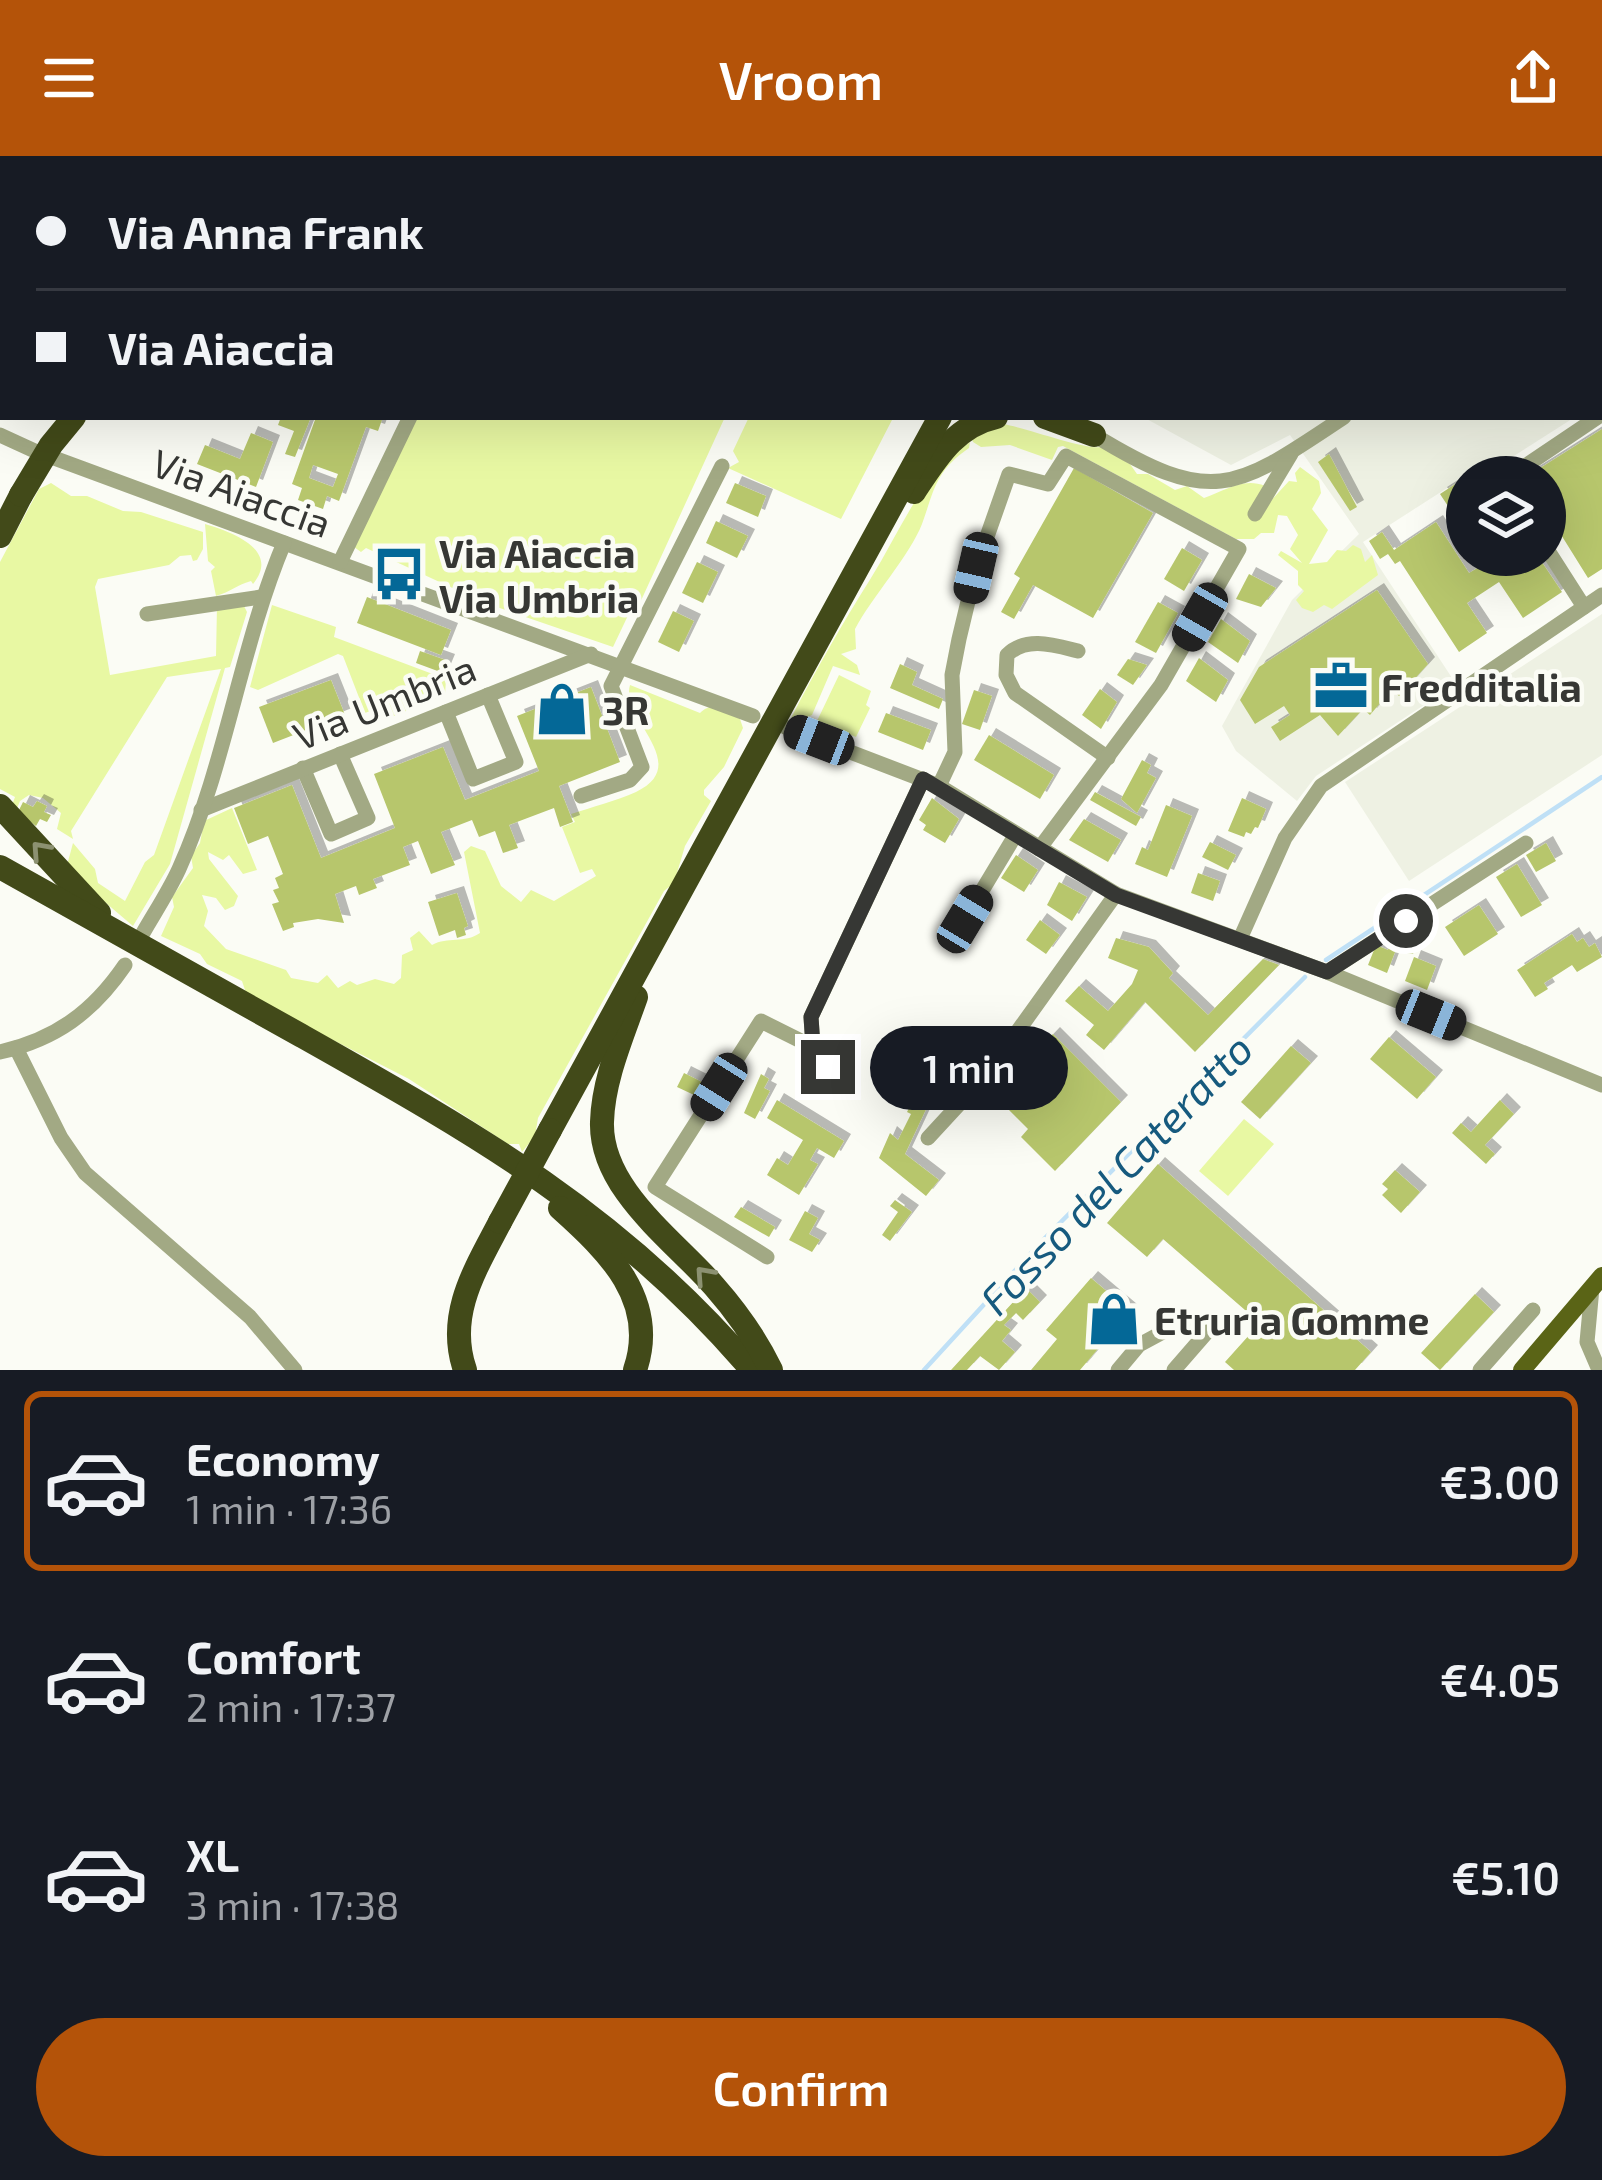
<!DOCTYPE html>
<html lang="en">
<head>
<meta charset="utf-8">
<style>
	:root { --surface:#171b24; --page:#20242c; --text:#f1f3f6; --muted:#9ea1a6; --line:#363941; --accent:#b45309 }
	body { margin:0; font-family:"Exo 2",sans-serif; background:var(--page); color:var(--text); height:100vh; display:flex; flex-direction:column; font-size:45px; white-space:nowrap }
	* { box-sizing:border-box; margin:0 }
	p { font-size:39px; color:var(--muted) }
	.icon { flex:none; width:66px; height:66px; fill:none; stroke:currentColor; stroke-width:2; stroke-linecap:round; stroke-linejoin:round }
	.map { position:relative; height:1214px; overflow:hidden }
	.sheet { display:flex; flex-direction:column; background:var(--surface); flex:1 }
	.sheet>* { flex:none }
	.guide { position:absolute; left:0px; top:0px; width:1602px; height:264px; box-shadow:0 12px 48px #0002; display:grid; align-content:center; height:264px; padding:0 36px; background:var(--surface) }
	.controls { position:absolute; left:1446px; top:300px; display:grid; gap:24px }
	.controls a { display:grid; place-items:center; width:120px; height:120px; border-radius:50%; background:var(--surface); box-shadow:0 12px 48px #0002; font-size:60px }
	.end { position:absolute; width:54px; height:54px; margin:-27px; border:15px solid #363734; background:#fff; box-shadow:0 0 0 6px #fff }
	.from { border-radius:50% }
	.bubble { position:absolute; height:84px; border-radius:42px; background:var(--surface); box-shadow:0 12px 48px #0002; font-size:39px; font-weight:600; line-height:84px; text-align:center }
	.car { position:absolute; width:36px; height:72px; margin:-36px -18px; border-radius:15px; box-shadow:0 0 9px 3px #0007; background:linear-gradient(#222 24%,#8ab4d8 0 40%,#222 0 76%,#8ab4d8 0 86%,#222 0) }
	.guide b { display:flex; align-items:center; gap:42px; height:114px; font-size:45px }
	.guide b+b { border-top:3px solid var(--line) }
	.guide i { width:30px; height:30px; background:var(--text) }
	ul { padding:21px 0 0; list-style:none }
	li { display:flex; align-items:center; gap:36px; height:180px; margin:0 24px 18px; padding:0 12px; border:6px solid transparent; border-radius:18px }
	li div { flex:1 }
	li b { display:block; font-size:45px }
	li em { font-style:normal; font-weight:600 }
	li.active { border-color:var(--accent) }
	li>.icon { width:108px; height:108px; stroke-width:1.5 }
	.button { display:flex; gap:24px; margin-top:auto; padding:24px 36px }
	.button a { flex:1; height:138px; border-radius:72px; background:var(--accent); color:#fff; font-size:48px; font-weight:600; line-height:138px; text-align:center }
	header { display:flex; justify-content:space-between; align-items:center; height:156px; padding:0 36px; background:var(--accent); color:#fff; font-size:54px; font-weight:600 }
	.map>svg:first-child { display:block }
	.built { fill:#eef1e3 }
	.green { fill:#e8f8a3 }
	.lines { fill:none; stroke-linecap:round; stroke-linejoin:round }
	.stream { stroke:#bfe0f6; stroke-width:4.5 }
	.building { fill:#b7c66c; fill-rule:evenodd; filter:url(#shadow) }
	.minor { stroke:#a2a984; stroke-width:15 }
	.major { stroke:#5a6416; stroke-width:18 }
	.highway { stroke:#424a19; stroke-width:24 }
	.highway-bridge { stroke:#424a19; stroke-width:24 }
	.oneway { stroke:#8c9171 }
	.route { stroke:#363734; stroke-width:15 }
	.labels { text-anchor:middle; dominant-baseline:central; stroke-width:9; stroke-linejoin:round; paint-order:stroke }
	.street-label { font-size:39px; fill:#363734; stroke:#fbfcf5 }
	.poi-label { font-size:39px; font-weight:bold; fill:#363734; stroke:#fbfcf5; text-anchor:start }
	.water-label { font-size:42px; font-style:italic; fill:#165a7e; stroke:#fbfcf5 }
</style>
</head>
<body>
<header><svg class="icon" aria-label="menu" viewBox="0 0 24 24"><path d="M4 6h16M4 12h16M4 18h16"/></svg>Vroom<svg class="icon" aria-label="share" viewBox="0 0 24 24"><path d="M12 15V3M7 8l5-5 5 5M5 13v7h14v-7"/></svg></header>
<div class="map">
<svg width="1602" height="1214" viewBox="0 0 1602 1214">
	<defs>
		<filter id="shadow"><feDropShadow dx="7" dy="-7" stdDeviation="0" flood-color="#0004"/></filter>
	</defs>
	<rect width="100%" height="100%" fill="#fbfcf5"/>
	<g class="built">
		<polygon points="1144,0 1602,0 1602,244 1599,246 1599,3 1143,3"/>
		<polygon points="1143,261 1575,261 1492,314 1486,307 1363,386 1456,528 1316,620 1297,645 1236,595 1222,570 1292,444 1359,378 1290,279 1231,309"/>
		<polygon points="1602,458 1602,599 1409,725 1345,626"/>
	</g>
	<g class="green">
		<polygon points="414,261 725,261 639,449 633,449 613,491 485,447 366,392 361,396 354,391"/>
		<polygon points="749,261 891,261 893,262 841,363 728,312 739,306 733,295"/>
		<path d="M1003 268C1027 272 1085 294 1101 291L1130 308 1137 318H1148L1175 334 1187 330 1204 342C1225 335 1243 321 1265 330L1267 349 1289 325 1297 326 1295 317 1300 311 1319 325 1321 337 1312 353 1328 374 1309 408 1327 406 1337 394 1346 395 1353 389 1361 393 1365 406 1372 399 1378 419 1332 453 1324 449 1313 456 1302 452 1296 444 1304 435 1298 429V415L1278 399 1281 395 1302 407 1290 393 1298 379 1287 360 1278 359 1274 377H1261L1254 383H1236L1063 290 1058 291 1052 304 1010 289 981 291 973 286 972 283Z"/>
		<path d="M970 286 969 292C935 315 934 335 922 368 910 399 872 441 855 473L856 493 841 498 857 509 860 519 833 510 812 559 793 567 791 562C816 514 842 468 871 422 901 374 921 318 970 286Z"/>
		<polygon points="51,327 71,340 87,340 123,355 141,356 203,376 203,393 197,404 193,405 191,399 180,400 169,409 98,423 95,431 110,519 216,500 217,450 244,450 247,456 230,511 225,512 170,708 133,770 66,713 73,687 95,713 98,727 125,745 145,706 154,699 221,513 167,521 71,675 73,683 57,673 61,657 43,642 29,639 20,645 15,657 11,652 15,641 0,633 0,406 39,333"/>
		<path d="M205 368C232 376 281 394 253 428L251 425C236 429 231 436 216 440L211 415 215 411 208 405Z"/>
		<polygon points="272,449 336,471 334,481 446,523 445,539 384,564 378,552 365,557 343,500 338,498 258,534 250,531"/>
		<polygon points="839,519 871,535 866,549 870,552 856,581 817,565"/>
		<path d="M630 529 700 557C712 544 726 554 739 560L743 572 724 611 704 634V639L711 645 685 690 674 727 664 735 538 962 535 980 522 996 519 988H508L409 923 247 840 242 825 207 808 200 798 161 780 174 751 172 741 193 712 191 700 200 687 204 665 232 652 257 714 243 718 229 699 223 704 208 696 209 703 238 740 234 750 225 754 216 742 202 739 208 755 204 770 226 793 286 814 291 822 318 827 327 819 338 832 350 825 357 829 375 823 394 828 401 822 402 799 413 794 410 782 419 775 432 789C448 780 464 788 480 777L464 696 471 690 485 695 501 730 521 746 531 734 554 745 596 720 592 713 580 717 562 671 575 666 571 658C592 651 616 645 636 636 694 608 620 563 630 529Z"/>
		<polygon points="1244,963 1274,988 1228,1040 1199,1015"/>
	</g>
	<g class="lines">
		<g class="stream">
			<polyline points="1326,804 1602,621"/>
			<polyline points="924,1214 1043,1084 1305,821"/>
		</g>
	</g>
	<g class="building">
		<polygon points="281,261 311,261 295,301 285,298 294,275 278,269"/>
		<path d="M316 261H383L378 275 366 271 339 345 327 340 323 353 298 344 302 332 292 328ZM313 309 338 318 333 331 309 322Z"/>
		<polygon points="1602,273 1602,413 1588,422 1545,353 1545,321 1526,321"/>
		<polygon points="251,277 273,286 256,331 197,308 205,289 240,303"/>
		<polygon points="1329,298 1357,351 1350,355 1318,306"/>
		<polygon points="1074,312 1153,357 1093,462 1033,429 1014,463 1001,456 1020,422 1014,418"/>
		<polygon points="1480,312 1486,321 1467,321 1467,379 1440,338"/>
		<polygon points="735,327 766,340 758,361 726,347"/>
		<polygon points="716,365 748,380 737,402 706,387"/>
		<polygon points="1436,366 1469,417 1486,407 1480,399 1537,399 1562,436 1523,462 1499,426 1467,447 1487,477 1459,496 1400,405 1395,408 1388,398 1380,403 1369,385 1382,376 1394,394"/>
		<polygon points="1182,392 1202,404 1184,435 1164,423"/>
		<polygon points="697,406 718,416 703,447 682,437"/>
		<polygon points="1249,418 1276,432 1261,451 1236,443"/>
		<polygon points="1377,434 1428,508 1399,540 1392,533 1370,559 1363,553 1338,580 1320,559 1280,585 1271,571 1290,559 1284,550 1255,568 1240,544 1259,511"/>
		<polygon points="367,441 451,474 441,499 357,467"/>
		<polygon points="1158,446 1178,457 1156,497 1135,486"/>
		<polygon points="673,455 694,465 679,496 658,486"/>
		<polygon points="1221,463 1250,485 1238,507 1208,486"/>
		<polygon points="420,495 448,505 443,517 416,507"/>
		<polygon points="1199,502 1228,524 1216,546 1186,525"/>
		<polygon points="1128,503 1147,509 1133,529 1117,519"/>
		<polygon points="900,508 917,516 912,529 943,543 939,553 890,532"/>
		<polygon points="331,524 345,559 273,587 259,551"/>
		<polygon points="591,531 620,606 559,630 573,666 560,671 554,652 509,669 518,692 503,697 495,675 479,681 472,664 441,676 455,709 431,718 418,685 403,691 410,709 373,723 377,732 359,739 356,730 335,738 344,767 318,763 293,767 294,771 283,775 272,748 279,746 273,734 279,732 275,722 283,718 268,680 248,688 234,652 292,629 321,702 395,672 374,618 443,591 465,644 539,615 517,560"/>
		<polygon points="1100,533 1117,546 1101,573 1082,559"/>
		<polygon points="974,534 992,540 980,574 962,568"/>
		<polygon points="886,557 931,574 923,594 878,576"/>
		<polygon points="989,579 1054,619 1040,643 974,604"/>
		<polygon points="1142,604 1151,609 1147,617 1156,622 1137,657 1121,643"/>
		<polygon points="1095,636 1141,661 1136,670 1090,644"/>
		<polygon points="932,642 959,663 945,687 923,674 926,669 919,664"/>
		<polygon points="1242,642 1266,653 1258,672 1255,671 1251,678 1246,676 1244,681 1228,675"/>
		<polygon points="37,645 47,650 44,656 51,659 47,666 40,663 36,670 18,656 23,646 33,651"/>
		<polygon points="1166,649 1192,660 1167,721 1135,708 1142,691 1148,694"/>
		<polygon points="1084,663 1121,684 1108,706 1069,684"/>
		<polygon points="1210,686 1236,699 1228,714 1202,701"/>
		<polygon points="1546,687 1556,705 1536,716 1526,699"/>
		<polygon points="1016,699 1038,714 1024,736 1001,722"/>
		<polygon points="1517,708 1542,749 1521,761 1496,721"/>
		<polygon points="1198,717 1220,725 1213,745 1191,737"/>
		<polygon points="1059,726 1087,741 1072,765 1047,749"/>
		<polygon points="457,737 468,770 464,772 466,779 457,782 455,774 439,780 428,746"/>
		<polygon points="1479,749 1498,778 1464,800 1445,771"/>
		<polygon points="1040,764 1060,779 1046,798 1026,784"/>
		<polygon points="1394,777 1417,786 1413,798 1395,796 1387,817 1368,809 1376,789 1388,794"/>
		<polygon points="1572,778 1577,786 1583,782 1589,791 1595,787 1602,801 1577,816 1572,809 1544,827 1548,833 1535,841 1517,814"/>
		<polygon points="1116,782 1149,791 1173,817 1169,822 1208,859 1263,803 1279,809 1195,896 1145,846 1104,894 1086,879 1094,869 1065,845 1079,830 1108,855 1132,828 1138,814 1108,802"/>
		<polygon points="1414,801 1436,810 1427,834 1405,825"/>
		<polygon points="1053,878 1121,946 1055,1015 1021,981 1028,973 1006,951 1044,911 1032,900"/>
		<polygon points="1389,881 1436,921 1417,943 1370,903"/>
		<polygon points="1291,890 1311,907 1260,963 1241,946"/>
		<polygon points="684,917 706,928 703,933 711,938 707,945 677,931"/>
		<polygon points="761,918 769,923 764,932 770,935 755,963 744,957"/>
		<polygon points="918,924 936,932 905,998 939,1024 926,1040 879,1002 890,977 898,984 911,958 907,956 918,934 914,932"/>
		<polygon points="777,944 844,985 834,1002 817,992 810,1004 818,1008 799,1039 767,1019 777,1002 788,1009 803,984 767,962"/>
		<polygon points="1500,944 1514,958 1485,989 1495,998 1486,1008 1452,977 1461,967 1471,976"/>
		<polygon points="1158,1008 1371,1196 1355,1214 1234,1214 1225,1206 1260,1167 1163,1083 1147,1101 1107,1067"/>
		<polygon points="1395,1014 1420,1036 1401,1057 1382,1039 1388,1033 1382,1028"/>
		<polygon points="895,1044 912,1056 890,1085 882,1079 898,1056 890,1050"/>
		<polygon points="741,1051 775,1071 769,1081 734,1061"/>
		<polygon points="805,1055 818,1062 809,1078 820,1084 812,1096 789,1084"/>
		<polygon points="1091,1122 1130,1155 1080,1214 1031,1214 1057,1183 1046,1174"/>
		<polygon points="1026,1132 1040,1146 1023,1164 1016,1157 1004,1169 1011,1174 1002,1185 1015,1196 999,1214 980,1200 967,1214 951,1214"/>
		<polygon points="1475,1138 1494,1156 1440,1214 1421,1197"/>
	</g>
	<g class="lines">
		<g class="minor">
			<polyline points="1438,0 1440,3"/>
			<polyline points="488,3 498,0"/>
			<polyline points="1599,96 1602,94"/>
			<polyline points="0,165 3,164"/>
			<polyline points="1599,221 1602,224"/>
			<polyline points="0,279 37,296"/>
			<path d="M1094 279C1213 352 1235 334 1344 261"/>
			<polyline points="54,302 753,560"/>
			<polyline points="1509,321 1598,261"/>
			<polyline points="1255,358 1291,298"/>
			<polyline points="1545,390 1584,451"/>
			<polyline points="340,406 410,261"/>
			<polyline points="147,458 261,441"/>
			<path d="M1078 495C1054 489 1026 480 1007 499L1006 519 1015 537 1108 602"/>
			<polyline points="446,556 473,623 516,606 488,539"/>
			<polyline points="785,571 939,630 1116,738 1327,816 1602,929"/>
			<polyline points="303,612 331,678 368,662 340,598"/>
			<polyline points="939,630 955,596 952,519 959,483 976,412 1009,318 1048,328 1066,300 1239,393 1161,529 1039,693"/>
			<polyline points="581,640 630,624 642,611 611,530 722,310"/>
			<polyline points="201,654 591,498"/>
			<polyline points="965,763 1016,678"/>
			<path d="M143 777C155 756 169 735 179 713 226 609 240 492 284 387"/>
			<polyline points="1240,783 1285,682 1321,630 1602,439"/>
			<polyline points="1327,816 1526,687"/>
			<polyline points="813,891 811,861 923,623"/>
			<polyline points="16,892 61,982 85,1017 250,1161 295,1214"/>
			<path d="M0 896C56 883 93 856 125 809"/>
			<polyline points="928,982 987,918 1116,738"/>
			<polyline points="767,1101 655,1031 761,865 813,891 842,931"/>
			<polyline points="1592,1132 1587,1186 1599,1214"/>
			<polyline points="1118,1214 1139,1189 1189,1162 1207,1176 1174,1214"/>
			<polyline points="1480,1214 1533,1154"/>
		</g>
		<polyline class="major" points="1522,1214 1602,1120"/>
		<g class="highway">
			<polyline points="589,3 597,0"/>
			<polyline points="643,3 652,0"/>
			<polyline points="1023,3 1024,0"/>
			<polyline points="1087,3 1089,0"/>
			<polyline points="0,217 3,216"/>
			<polyline points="0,238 3,237"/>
			<polyline points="1045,261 1094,279"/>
			<path d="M914 336C936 303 955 270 996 261"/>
			<polyline points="0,380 21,339"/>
			<polyline points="0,650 99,757"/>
			<path d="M0 711C101 767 201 824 302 880 476 978 620 1059 752 1214"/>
			<path d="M636 841C622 881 603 924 602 966 600 1033 674 1084 714 1130 737 1156 756 1183 771 1214"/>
			<polyline points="550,974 940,261"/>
			<path d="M560 1052C608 1095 659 1144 635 1214"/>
			<path d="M465 1214C446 1159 475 1114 500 1066"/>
		</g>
		<g class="highway-bridge">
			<polyline points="21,339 51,289 74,261"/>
			<polyline points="500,1066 550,974"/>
		</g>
	</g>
	<defs><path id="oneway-chevron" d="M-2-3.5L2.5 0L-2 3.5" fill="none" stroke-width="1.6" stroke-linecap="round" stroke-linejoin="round" transform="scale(3)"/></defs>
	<g class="oneway">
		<use href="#oneway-chevron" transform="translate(40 694) rotate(-132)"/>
		<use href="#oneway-chevron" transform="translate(704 1119) rotate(-132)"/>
	</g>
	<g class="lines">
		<polyline class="route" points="828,911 813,890 811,861 923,623 1116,739 1327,816 1406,765"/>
	</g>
	<defs>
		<symbol id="bus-bare" viewBox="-9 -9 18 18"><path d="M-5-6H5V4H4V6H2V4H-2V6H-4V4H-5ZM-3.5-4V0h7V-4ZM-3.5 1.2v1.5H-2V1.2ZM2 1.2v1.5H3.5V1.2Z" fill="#046897" stroke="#fbfcf5" stroke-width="2.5" paint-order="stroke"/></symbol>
		<symbol id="office-bare" viewBox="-9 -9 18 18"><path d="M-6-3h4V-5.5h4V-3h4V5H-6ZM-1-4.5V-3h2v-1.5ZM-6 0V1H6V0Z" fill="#046897" stroke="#fbfcf5" stroke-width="2.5" paint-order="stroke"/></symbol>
		<symbol id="shop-bare" viewBox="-9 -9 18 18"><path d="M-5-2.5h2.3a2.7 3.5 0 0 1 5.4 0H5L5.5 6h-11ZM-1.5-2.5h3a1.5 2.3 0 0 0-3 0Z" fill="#046897" stroke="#fbfcf5" stroke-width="2.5" paint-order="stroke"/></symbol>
	</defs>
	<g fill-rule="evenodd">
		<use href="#bus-bare" x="361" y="380" width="76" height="76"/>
		<use href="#office-bare" x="1303" y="492" width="76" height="76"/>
		<use href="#shop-bare" x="524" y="515" width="76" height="76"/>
		<use href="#shop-bare" x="1076" y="1125" width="76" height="76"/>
	</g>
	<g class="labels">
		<g class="street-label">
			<text transform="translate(242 336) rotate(20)">Via Aiaccia</text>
			<text transform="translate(384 545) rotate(-22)">Via Umbria</text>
		</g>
		<g class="poi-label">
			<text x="439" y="396">Via Aiaccia<tspan x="439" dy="45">Via Umbria</tspan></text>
			<text x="1381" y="530">Fredditalia</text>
			<text x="602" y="553">3R</text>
			<text x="1154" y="1163">Etruria Gomme</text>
		</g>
		<g class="water-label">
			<text transform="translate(1115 1017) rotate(-46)">Fosso del Cateratto</text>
		</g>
	</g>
</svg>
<div class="controls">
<a><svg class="icon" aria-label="layers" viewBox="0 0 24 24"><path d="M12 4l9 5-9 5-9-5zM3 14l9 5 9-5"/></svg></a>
</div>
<i class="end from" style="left:1406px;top:765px"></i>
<i class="end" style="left:828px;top:911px"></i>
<div class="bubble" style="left:870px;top:870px;width:198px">1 min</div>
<i class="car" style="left:976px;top:412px;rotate:193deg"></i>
<i class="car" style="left:1200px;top:461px;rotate:210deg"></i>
<i class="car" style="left:819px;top:584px;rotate:291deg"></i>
<i class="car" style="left:965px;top:763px;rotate:31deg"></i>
<i class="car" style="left:1431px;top:859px;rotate:112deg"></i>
<i class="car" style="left:719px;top:931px;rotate:212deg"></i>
<div class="guide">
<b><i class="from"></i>Via Anna Frank</b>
<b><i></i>Via Aiaccia</b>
</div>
</div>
<section class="sheet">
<ul>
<li class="active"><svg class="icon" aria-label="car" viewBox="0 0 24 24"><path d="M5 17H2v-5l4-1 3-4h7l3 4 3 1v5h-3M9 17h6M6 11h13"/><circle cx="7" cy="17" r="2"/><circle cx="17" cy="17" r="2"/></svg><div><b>Economy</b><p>1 min · 17:36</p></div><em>€3.00</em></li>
<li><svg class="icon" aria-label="car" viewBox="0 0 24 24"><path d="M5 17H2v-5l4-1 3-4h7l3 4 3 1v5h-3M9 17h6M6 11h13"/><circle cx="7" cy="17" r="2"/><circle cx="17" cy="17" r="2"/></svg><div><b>Comfort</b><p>2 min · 17:37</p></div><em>€4.05</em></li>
<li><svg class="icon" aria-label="car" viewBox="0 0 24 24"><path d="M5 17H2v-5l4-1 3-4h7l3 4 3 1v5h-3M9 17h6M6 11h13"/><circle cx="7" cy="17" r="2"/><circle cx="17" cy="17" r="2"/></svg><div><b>XL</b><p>3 min · 17:38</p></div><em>€5.10</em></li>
</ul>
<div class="button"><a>Confirm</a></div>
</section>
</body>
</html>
